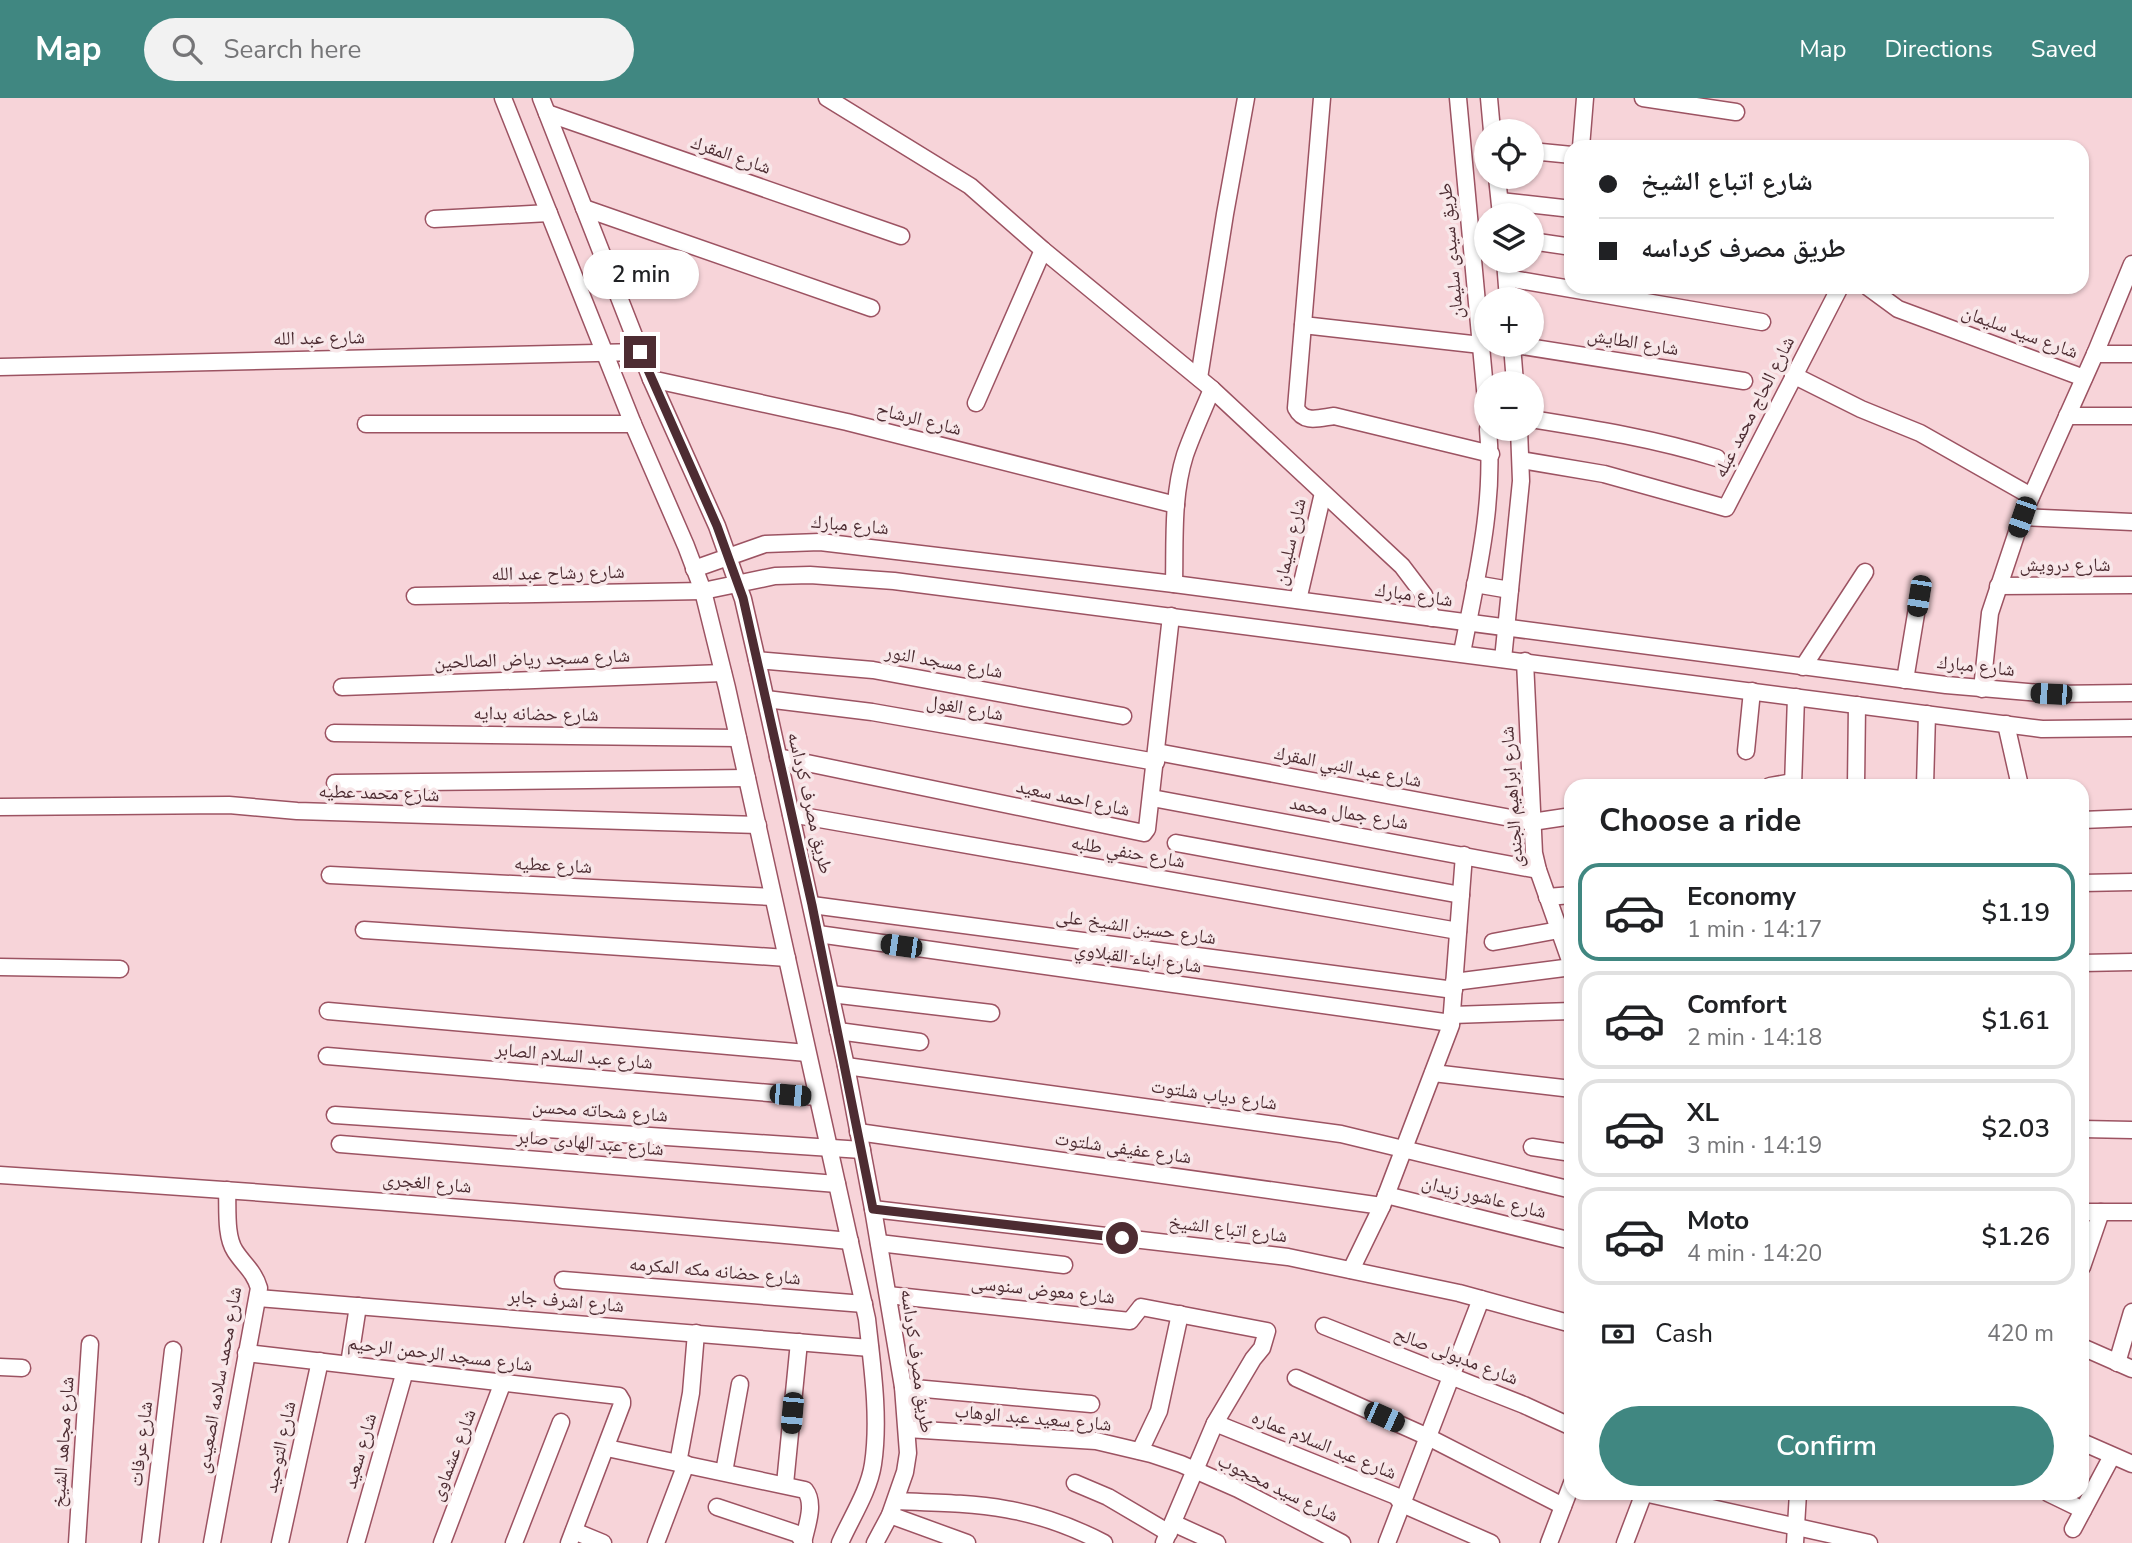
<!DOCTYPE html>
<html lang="en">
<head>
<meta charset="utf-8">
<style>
	:root { --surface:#fff; --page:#f2f2f2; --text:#202124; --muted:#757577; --line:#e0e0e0; --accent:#408781 }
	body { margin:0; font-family:"Nunito Sans","Noto Naskh Arabic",sans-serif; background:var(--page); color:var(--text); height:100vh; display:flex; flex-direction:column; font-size:26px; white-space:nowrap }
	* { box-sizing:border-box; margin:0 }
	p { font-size:23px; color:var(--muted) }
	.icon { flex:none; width:38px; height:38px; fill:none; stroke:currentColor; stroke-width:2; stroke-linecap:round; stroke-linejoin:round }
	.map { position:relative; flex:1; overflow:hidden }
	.panel { position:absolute; left:1564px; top:681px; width:525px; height:721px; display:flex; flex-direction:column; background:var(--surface); border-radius:21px; box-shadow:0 2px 5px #0004 }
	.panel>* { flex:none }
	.guide { position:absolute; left:1564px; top:42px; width:525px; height:154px; border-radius:21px; box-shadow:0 2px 5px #0004; display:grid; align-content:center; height:154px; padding:0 35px; background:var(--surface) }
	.fabs { position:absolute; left:1474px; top:21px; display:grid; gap:14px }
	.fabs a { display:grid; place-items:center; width:70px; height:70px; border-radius:50%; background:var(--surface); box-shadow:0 2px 5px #0004; font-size:35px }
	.end { position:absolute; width:32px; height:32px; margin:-16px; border:9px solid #4d2c32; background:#fff; box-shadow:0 0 0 4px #fff }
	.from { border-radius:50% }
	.bubble { position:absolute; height:49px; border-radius:24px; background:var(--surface); box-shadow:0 2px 5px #0004; font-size:23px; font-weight:600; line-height:49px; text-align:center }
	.car { position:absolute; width:21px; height:42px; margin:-21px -10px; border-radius:9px; box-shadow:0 0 5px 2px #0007; background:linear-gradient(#222 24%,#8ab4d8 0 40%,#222 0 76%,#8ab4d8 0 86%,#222 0) }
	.guide b { display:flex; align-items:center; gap:24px; height:66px; font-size:26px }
	.guide b+b { border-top:2px solid var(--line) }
	.guide i { width:18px; height:18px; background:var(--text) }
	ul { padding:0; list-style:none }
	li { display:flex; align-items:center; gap:21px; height:98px; margin:0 14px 10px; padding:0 21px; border:4px solid var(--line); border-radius:21px }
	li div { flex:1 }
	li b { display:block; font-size:26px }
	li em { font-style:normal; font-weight:600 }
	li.current { border-color:var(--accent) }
	li>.icon { width:63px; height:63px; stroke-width:1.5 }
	h2 { padding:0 35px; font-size:32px; line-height:84px }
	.pay { display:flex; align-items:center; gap:18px; height:77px; padding:0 35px; font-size:26px }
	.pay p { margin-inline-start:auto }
	.action { display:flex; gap:14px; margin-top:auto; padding:14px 35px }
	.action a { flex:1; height:80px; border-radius:42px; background:var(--accent); color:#fff; font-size:28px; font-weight:600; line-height:80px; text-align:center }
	header { display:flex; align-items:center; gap:42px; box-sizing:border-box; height:98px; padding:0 35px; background:var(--accent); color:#fff }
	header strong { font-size:33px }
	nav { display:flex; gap:38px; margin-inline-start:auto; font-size:24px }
	.search { width:490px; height:63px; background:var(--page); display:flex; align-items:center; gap:18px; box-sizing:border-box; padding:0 24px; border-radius:38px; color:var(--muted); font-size:26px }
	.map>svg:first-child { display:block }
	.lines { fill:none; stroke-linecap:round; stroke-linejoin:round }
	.street-casing { stroke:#9c5362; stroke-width:19 }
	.street { stroke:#fff; stroke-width:16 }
	.route { stroke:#4d2c32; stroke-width:9 }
	.labels { text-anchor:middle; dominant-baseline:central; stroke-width:7; stroke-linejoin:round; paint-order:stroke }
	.street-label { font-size:19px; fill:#4d2c32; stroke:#f8e7e9 }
</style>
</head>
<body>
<header>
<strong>Map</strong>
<div class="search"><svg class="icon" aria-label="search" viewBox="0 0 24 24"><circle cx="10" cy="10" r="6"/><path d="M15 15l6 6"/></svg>Search here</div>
<nav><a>Map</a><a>Directions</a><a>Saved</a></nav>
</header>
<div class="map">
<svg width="2132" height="1445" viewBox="0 0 2132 1445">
	<rect width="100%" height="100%" fill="#f7d4d9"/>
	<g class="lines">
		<defs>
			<g id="street">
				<path d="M503 0 633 326 686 448 703 493 727 590 867 1221C872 1266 880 1320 873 1366 869 1393 851 1420 840 1445"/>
				<polyline points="541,0 651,281 717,428 743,501 757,562 846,968 873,1111 903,1289 908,1355 905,1374 890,1417 875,1445"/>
				<polyline points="827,0 970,88 1043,152 1212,291 1402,468 1424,497 1432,520"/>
				<path d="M1322 0 1296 310C1304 326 1319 320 1334 318L1491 356"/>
				<polyline points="1458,0 1486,302"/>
				<polyline points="1489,0 1492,33"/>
				<polyline points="1643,0 1736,14"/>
				<polyline points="547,15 901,138"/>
				<polyline points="1581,49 1585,0"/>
				<polyline points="1531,53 1572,57"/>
				<polyline points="1497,79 1501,117"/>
				<polyline points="1500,103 1572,111"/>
				<polyline points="584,110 871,210"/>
				<polyline points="434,121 549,115"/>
				<polyline points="1531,143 1572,149"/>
				<polyline points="1505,163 1508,201"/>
				<polyline points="1507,180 1762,224"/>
				<polyline points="1868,189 1898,211 2084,280"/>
				<polyline points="1303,227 1481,247"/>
				<polyline points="1512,247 1515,285"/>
				<polyline points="1516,247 1744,283"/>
				<polyline points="2095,256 2132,256"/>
				<polyline points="0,269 640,254"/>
				<polyline points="1793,277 1861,311 1920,335 2031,398"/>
				<polyline points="1199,280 1225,116 1246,0"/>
				<polyline points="651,281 847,324 1176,407"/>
				<polyline points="976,305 1043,152"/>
				<polyline points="2067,318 2132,318"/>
				<path d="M1531 321C1594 331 1656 341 1717 360"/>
				<polyline points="366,326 633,326"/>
				<polyline points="1521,362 1604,376 1726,410 1840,189"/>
				<polyline points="2022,419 2132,424"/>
				<polyline points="694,471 765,446 820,444 1174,486 1946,587 2051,596 2132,595"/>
				<path d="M1174 486C1175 444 1172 398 1185 357 1193 334 1203 313 1212 291"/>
				<polyline points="1475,486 1510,492"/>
				<polyline points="1998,488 2132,487"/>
				<polyline points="415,498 703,493 775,478 810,477 894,483 2042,631 2132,630"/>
				<polyline points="1298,502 1323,395"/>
				<path d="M1462 555C1476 481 1495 407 1488 331"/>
				<polyline points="1503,561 1521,383 1519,331"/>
				<polyline points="757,562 873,572 1123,618"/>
				<polyline points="1525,563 1534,755 1538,772 1572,868"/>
				<polyline points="1803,569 1865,474"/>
				<polyline points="1905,582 1919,498"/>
				<polyline points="342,589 723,575"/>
				<polyline points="1982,591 1990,515 2022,419 2095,256 2132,166"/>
				<polyline points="766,601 872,614 1156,664"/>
				<polyline points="2006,626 2020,688"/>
				<polyline points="334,635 738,640"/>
				<polyline points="1746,653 1752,593"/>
				<polyline points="1157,654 1532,724 1572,718"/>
				<polyline points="778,659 1144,735 1147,731 1171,518"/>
				<polyline points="335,685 747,680"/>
				<polyline points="1770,688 1793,684"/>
				<polyline points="1793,688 1796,599"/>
				<polyline points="1856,688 1857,607"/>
				<polyline points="1925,688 1927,616"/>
				<polyline points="1152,700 1538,772"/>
				<polyline points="0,709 229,707 297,713 758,727"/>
				<polyline points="791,716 1458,833"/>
				<polyline points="2082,722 2132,720"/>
				<polyline points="1176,745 1461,797"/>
				<polyline points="330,777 773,799"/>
				<polyline points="2082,785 2132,784"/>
				<polyline points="1547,799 1572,797"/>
				<polyline points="812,807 1454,892"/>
				<polyline points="364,832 787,860"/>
				<polyline points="818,836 1451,925"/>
				<polyline points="1493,844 1559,832"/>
				<polyline points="2082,865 2132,864"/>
				<polyline points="0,869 120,871"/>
				<polyline points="1454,884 1572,869"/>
				<polyline points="831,896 991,915"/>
				<polyline points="328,913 807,955"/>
				<polyline points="1452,917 1572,913"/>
				<polyline points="838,933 920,944"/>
				<polyline points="327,958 817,999"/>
				<polyline points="846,968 1341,1036 1572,1092"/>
				<polyline points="1433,975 1572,991"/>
				<polyline points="335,1017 862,1052"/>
				<polyline points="2082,1031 2132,1032"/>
				<polyline points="858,1034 1382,1108"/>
				<polyline points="340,1046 837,1086"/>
				<polyline points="1532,1049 1572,1055"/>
				<path d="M0 1077C284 1095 567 1117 850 1143"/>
				<polyline points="1386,1097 1572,1143"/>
				<polyline points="873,1111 1288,1159 1459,1195 1572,1226"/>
				<polyline points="2082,1114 2132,1114"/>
				<polyline points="879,1145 1064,1167"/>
				<polyline points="2082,1169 2101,1114"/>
				<polyline points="1351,1172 1382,1108 1451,927 1464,757"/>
				<polyline points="563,1182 864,1206"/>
				<polyline points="888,1197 1130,1223 1141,1209 1267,1233 1262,1250 1253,1261 1215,1325 1164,1445"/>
				<polyline points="258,1200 870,1250"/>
				<polyline points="1324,1228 1524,1307 1572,1329"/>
				<polyline points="2082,1249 2132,1271"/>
				<polyline points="246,1255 619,1298 622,1303 622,1306 569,1445"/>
				<polyline points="2117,1265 2132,1214"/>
				<polyline points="349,1266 358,1208"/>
				<polyline points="0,1269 22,1270"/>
				<polyline points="1296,1280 1428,1339 1563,1408"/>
				<polyline points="903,1289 1091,1306"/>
				<polyline points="1215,1325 1396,1398 1402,1406 1491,1445"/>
				<polyline points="907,1331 1096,1343 1151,1356 1181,1366 1238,1391 1342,1445"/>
				<polyline points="2082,1344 2132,1366"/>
				<path d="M607 1350 805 1392C816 1406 806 1429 803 1445"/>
				<polyline points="1140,1353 1159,1313 1180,1216"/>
				<polyline points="678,1365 691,1295 696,1235"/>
				<polyline points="724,1374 740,1286"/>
				<polyline points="1075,1385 1108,1399 1169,1435"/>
				<polyline points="785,1386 799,1244"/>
				<polyline points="1644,1395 1869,1445"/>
				<polyline points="2048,1395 2083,1412"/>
				<path d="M896 1403C978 1406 1029 1406 1104 1445"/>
				<polyline points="717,1409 798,1436 804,1445"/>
				<polyline points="890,1417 967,1445"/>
				<polyline points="1173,1425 1217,1445"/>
				<polyline points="2073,1431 2112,1358"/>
				<polyline points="574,1433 603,1445"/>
				<polyline points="77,1445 90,1246"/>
				<polyline points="150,1445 173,1252"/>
				<path d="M212 1445 259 1190C254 1173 244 1167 235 1153 225 1138 228 1109 227 1092"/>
				<polyline points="280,1445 320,1263"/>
				<polyline points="356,1445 405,1273"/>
				<polyline points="442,1445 503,1284"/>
				<polyline points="514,1445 561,1324"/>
				<polyline points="656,1445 686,1366"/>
				<polyline points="1387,1445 1481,1201"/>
				<polyline points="1549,1445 1572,1385"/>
				<polyline points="1625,1445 1644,1395"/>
				<polyline points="1795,1445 1798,1395"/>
			</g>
		</defs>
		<use href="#street" class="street-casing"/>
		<use href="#street" class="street"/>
	</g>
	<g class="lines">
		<polyline class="route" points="640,254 717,428 743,500 812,807 873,1111 1122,1140"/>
	</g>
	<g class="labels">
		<g class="street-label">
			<text transform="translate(731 57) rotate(19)">شارع المقرك</text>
			<text transform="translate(1451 153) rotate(-95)">طريق سيدى سليمان</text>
			<text transform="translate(2020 234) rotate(20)">شارع سيد سليمان</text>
			<text transform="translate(319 240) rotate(-1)">شارع عبد الله</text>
			<text transform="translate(1633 244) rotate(9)">شارع الطايش</text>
			<text transform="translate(1754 309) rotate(-63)">شارع الحاج محمد عبله</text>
			<text transform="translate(919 321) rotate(14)">شارع الرشاح</text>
			<text transform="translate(850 427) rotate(5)">شارع مبارك</text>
			<text transform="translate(1290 444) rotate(-77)">شارع سليمان</text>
			<text x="2065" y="467">شارع درويش</text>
			<text transform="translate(558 475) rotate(-1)">شارع رشاح عبد الله</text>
			<text transform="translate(1414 497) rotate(8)">شارع مبارك</text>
			<text transform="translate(532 561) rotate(-2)">شارع مسجد رياض الصالحين</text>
			<text transform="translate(944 564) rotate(10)">شارع مسجد النور</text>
			<text transform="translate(1976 568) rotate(6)">شارع مبارك</text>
			<text transform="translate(965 610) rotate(10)">شارع الغول</text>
			<text transform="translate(536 616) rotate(1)">شارع حضانه بدايه</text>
			<text transform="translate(1348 669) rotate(11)">شارع عبد النبي المقرك</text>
			<text transform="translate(379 695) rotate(2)">شارع محمد عطيه</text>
			<text transform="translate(1512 699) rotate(-94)">شارع ابراهيم الجندى</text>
			<text transform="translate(1073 700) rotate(12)">شارع احمد سعيد</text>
			<text transform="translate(810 705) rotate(77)">طريق مصرف كرداسه</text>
			<text transform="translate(1349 715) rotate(10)">شارع جمال محمد</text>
			<text transform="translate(1128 754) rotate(10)">شارع حنفي طلبه</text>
			<text transform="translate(553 767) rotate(3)">شارع عطيه</text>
			<text transform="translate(1136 829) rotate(8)">شارع حسين الشيخ على</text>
			<text transform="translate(1138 860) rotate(8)">شارع ابناء القبلاوي</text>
			<text transform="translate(574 958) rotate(5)">شارع عبد السلام الصابر</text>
			<text transform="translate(1214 997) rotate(8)">شارع دياب شلتوت</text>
			<text transform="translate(600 1013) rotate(4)">شارع شحاته محسن</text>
			<text transform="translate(590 1045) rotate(5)">شارع عبد الهادى صابر</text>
			<text transform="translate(1123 1050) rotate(8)">شارع عفيفى شلتوت</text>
			<text transform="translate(427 1085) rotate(5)">شارع الغجرى</text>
			<text transform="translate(1484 1099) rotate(14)">شارع عاشور زيدان</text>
			<text transform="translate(1228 1131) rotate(7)">شارع اتباع الشيخ</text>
			<text transform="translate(715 1173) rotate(5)">شارع حضانه مكه المكرمه</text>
			<text transform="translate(1043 1192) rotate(6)">شارع معوض سنوسى</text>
			<text transform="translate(566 1203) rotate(5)">شارع اشرف جابر</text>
			<text transform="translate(440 1256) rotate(7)">شارع مسجد الرحمن الرحيم</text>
			<text transform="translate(1456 1258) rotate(21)">شارع مدبولى صالح</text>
			<text transform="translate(917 1263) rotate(82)">طريق مصرف كرداسه</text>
			<text transform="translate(219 1282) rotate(-80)">شارع محمد سلامه الصعيدى</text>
			<text transform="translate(1033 1320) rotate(5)">شارع سعيد عبد الوهاب</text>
			<text transform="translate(63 1344) rotate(-86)">شارع مجاهد الشيخ</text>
			<text transform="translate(141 1346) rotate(-83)">شارع عرفات</text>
			<text transform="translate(1324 1347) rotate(22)">شارع عبد السلام عماره</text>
			<text transform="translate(280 1349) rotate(-78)">شارع التوحيد</text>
			<text transform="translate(360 1353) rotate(-74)">شارع سعيد</text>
			<text transform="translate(453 1357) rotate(-69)">شارع عشماوى</text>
			<text transform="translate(1278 1390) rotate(26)">شارع سيد محجوب</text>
		</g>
	</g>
</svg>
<div class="fabs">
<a><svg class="icon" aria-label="locate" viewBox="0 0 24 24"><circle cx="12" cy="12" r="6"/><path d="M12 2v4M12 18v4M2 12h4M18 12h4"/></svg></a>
<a><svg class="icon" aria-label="layers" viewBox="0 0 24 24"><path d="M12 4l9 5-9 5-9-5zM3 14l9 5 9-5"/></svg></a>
<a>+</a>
<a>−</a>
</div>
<i class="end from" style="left:1122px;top:1140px"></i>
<i class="end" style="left:640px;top:254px"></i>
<div class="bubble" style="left:583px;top:152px;width:116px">2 min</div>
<i class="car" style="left:2022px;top:419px;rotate:199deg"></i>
<i class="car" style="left:1919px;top:498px;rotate:189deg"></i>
<i class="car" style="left:2051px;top:596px;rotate:273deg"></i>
<i class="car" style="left:901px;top:848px;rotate:278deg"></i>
<i class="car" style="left:790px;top:997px;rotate:95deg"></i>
<i class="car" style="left:792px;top:1315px;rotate:185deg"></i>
<i class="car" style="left:1384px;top:1319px;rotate:114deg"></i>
<div class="guide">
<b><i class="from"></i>شارع اتباع الشيخ</b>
<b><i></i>طريق مصرف كرداسه</b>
</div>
<section class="panel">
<h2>Choose a ride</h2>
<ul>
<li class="current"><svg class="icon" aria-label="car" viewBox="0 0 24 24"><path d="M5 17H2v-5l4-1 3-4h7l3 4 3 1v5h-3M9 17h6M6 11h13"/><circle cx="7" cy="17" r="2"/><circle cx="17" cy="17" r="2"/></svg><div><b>Economy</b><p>1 min · 14:17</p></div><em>$1.19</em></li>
<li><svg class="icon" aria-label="car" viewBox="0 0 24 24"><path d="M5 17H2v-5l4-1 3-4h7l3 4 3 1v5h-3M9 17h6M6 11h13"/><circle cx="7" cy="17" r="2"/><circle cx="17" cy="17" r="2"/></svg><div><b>Comfort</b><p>2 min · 14:18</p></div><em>$1.61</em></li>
<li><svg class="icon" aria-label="car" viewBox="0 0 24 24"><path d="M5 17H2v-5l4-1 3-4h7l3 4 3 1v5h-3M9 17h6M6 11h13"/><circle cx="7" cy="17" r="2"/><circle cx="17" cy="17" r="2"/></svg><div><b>XL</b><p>3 min · 14:19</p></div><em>$2.03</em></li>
<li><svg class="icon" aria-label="car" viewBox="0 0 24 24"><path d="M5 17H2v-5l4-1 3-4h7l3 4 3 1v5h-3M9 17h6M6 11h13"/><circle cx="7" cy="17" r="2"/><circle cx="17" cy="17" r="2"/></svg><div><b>Moto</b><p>4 min · 14:20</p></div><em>$1.26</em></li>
</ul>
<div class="pay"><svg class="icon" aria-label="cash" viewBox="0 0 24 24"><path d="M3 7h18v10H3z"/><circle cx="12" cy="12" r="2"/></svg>Cash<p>420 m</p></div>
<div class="action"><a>Confirm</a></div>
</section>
</div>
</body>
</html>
